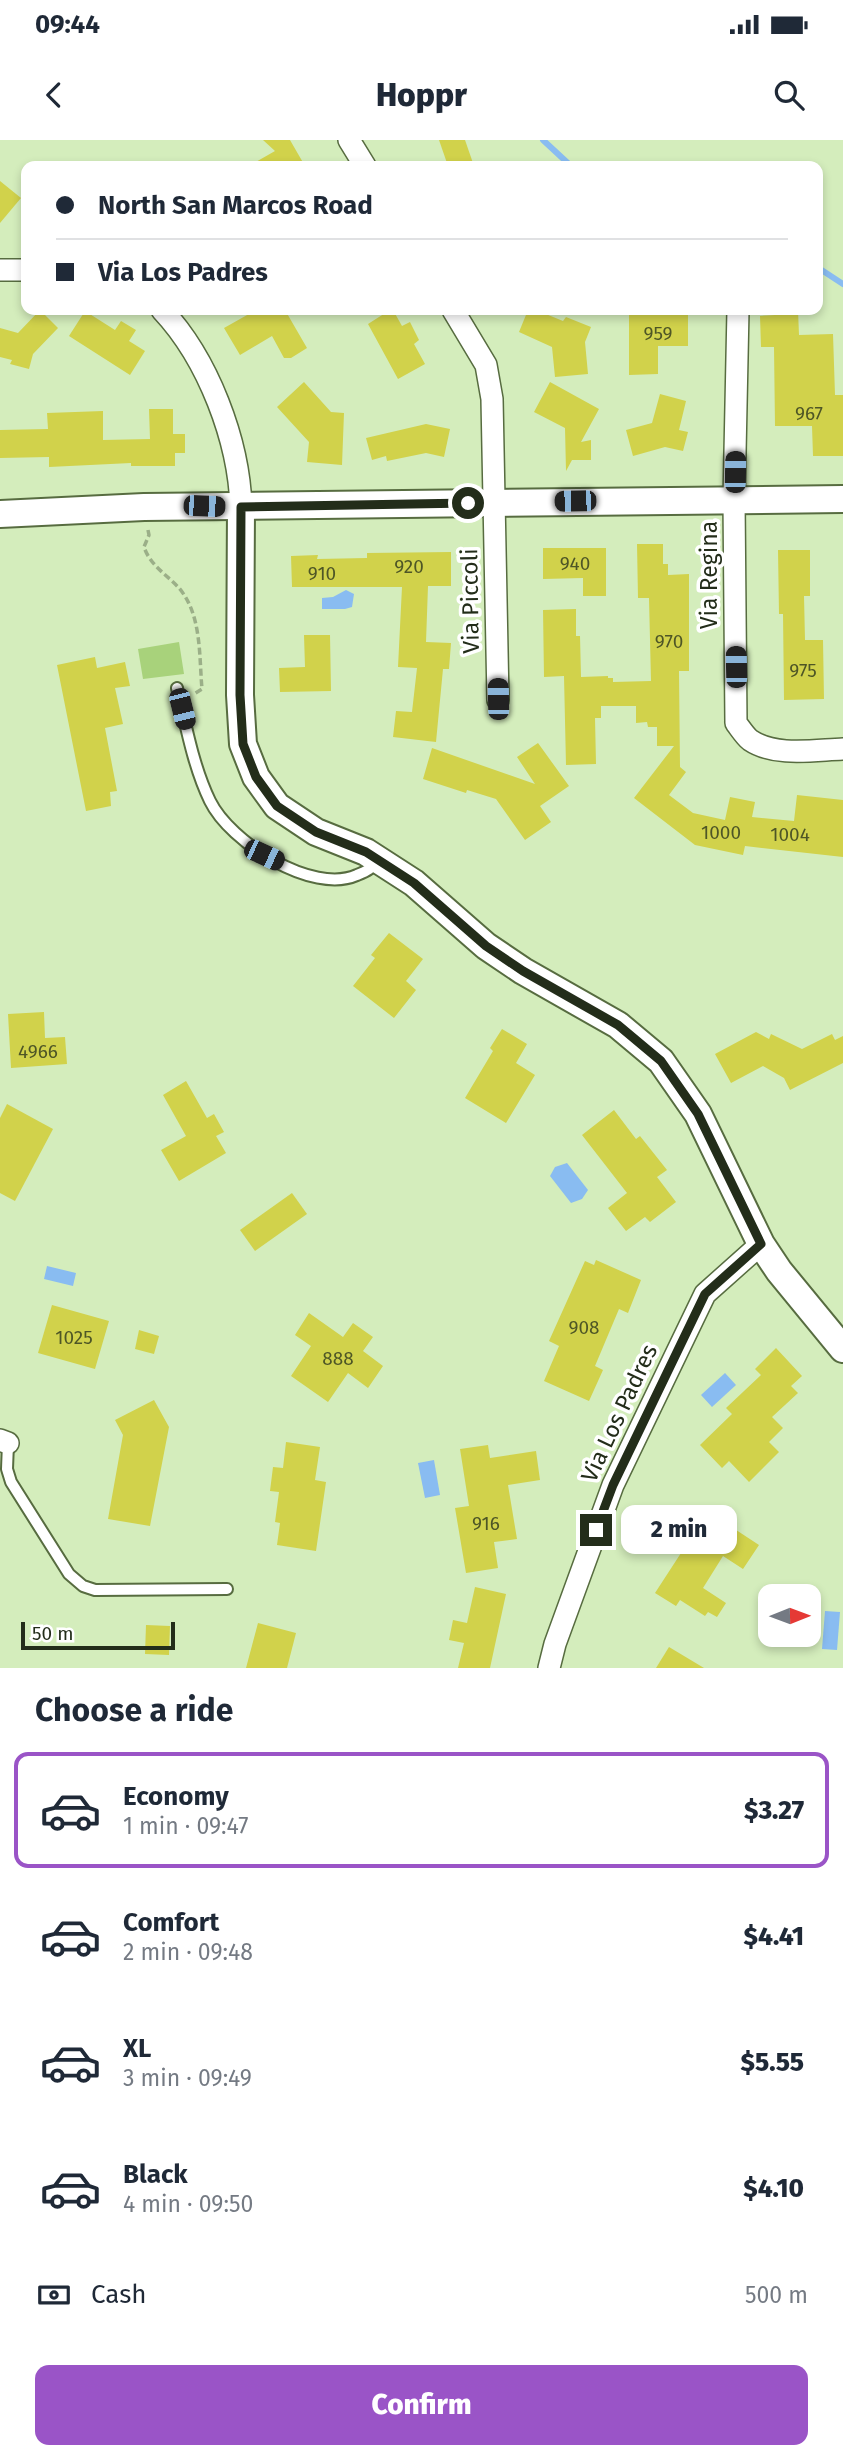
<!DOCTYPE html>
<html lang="en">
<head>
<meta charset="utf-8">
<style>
	:root { --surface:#fff; --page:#f6f6f7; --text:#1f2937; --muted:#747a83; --line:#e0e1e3; --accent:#9a54c7 }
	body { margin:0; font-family:"Fira Sans",sans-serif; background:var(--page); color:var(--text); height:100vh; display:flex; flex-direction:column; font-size:26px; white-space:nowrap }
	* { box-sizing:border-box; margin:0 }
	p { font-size:23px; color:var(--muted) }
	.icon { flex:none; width:38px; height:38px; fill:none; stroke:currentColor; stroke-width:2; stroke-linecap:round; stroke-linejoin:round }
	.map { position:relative; height:1528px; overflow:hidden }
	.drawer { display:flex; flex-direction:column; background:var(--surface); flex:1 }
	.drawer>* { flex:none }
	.banner { position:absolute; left:21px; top:21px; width:802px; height:154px; border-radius:14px; box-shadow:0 4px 10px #0003; display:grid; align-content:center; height:154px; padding:0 35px; background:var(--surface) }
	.needle { width:46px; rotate:89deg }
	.buttons { position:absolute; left:758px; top:1444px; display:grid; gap:14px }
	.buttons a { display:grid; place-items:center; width:63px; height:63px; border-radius:14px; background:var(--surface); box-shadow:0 4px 10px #0003; font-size:35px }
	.scale { position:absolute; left:21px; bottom:18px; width:154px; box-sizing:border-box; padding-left:7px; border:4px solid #232d1a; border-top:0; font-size:19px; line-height:24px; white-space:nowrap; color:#232d1a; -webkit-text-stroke:5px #fff; paint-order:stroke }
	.end { position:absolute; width:32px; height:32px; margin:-16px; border:9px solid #232d1a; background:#fff; box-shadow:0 0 0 4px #fff }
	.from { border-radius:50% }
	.bubble { position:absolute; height:49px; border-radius:14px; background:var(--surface); box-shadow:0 4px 10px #0003; font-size:23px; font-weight:800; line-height:49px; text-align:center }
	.car { position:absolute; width:21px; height:42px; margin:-21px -10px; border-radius:9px; box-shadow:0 0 5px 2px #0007; background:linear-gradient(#222 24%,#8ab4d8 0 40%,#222 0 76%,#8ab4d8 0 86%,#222 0) }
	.banner b { display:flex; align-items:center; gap:24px; height:66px; font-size:26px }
	.banner b+b { border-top:2px solid var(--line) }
	.banner i { width:18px; height:18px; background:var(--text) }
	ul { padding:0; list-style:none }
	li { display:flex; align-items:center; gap:21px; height:116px; margin:0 14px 10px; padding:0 21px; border:4px solid transparent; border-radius:14px }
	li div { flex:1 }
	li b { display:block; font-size:26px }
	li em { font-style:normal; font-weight:800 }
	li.on { border-color:var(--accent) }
	li>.icon { width:63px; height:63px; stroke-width:1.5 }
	h2 { padding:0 35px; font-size:32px; line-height:84px }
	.pay { display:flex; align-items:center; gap:18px; height:77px; padding:0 35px; font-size:26px }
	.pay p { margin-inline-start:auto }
	.cta { display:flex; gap:14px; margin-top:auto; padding:14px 35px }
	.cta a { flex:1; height:80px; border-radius:14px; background:var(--accent); color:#fff; font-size:28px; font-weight:800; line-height:80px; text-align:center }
	.status { display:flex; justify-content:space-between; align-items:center; height:49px; padding:0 35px; background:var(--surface); direction:ltr }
	.status svg { height:19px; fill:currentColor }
	header { display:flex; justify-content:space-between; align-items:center; height:91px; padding:0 35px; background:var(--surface); font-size:32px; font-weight:800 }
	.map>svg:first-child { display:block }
	.green { fill:#a8d27b }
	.water { fill:#89bcf1 }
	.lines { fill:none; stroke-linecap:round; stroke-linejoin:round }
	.stream { stroke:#89bcf1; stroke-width:6 }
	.building { fill:#d1d24b }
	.service-casing { stroke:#576c40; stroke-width:14 }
	.minor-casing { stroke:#576c40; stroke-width:24 }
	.tertiary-casing { stroke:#576c40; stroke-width:30 }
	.path { stroke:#9baf88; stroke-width:3.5; stroke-dasharray:7 3.5; stroke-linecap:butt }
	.service { stroke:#fff; stroke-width:10 }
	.minor { stroke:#fff; stroke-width:21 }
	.tertiary { stroke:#fff; stroke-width:26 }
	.route { stroke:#232d1a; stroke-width:9 }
	.labels { text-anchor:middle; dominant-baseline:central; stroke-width:7; stroke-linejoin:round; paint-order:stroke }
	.number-label { font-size:19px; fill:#4e5626 }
	.street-label { font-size:23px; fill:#232d1a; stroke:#fff }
</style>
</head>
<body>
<div class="status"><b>09:44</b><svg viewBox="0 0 49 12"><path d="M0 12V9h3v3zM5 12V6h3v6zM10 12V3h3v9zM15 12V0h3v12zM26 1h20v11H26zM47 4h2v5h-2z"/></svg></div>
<header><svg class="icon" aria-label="back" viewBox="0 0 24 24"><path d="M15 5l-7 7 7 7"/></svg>Hoppr<svg class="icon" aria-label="search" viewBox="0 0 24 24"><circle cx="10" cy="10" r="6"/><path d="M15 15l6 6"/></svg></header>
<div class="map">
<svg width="843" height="1528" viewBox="0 0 843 1528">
	<rect width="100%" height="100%" fill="#d4edbc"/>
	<polygon class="green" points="179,502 184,534 143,539 138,509"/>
	<g class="water">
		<polygon points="346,450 354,454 352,467 345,469 322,469 322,458 333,457"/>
		<polygon points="567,1023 588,1050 582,1059 571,1063 550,1036 555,1027"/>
		<polygon points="47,1126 76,1133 73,1146 44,1139"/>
		<polygon points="725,1233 736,1245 712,1267 701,1255"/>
		<polygon points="434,1320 440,1355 425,1358 418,1323"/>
		<polygon points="825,1471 840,1472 837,1510 822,1509"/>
	</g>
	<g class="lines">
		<g class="stream">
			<polyline points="543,0 571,26"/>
			<polyline points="817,127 843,144"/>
		</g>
	</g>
	<g class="building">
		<polygon points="263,0 290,0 305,26 249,26 275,11"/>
		<polygon points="439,0 465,0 474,26 448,26"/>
		<polygon points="0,41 21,58 0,83"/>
		<polygon points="40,170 58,188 33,214 29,229 10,224 12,220 0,217 0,188 18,193"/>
		<polygon points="256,170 285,170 307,208 291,218 284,218 272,196 240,215 224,188"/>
		<polygon points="390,170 393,170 402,186 410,182 419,200 414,204 425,224 398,239 368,184"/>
		<polygon points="528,170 536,170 563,181 566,177 591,187 585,202 588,234 555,237 552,207 519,192"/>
		<polygon points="629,170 688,170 688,206 658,206 658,234 629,235"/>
		<polygon points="775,170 798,170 799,195 833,194 835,255 843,255 843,316 813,316 812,286 775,286 774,207 761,207 760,176 775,175"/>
		<polygon points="85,171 115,190 121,181 136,190 129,201 145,211 130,235 69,196"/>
		<polygon points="304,242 331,272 344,273 342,325 307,322 309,302 277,267"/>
		<polygon points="550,242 599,269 581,302 591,300 591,320 572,320 566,331 565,288 534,272"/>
		<polygon points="660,254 686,261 679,290 688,292 683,311 665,307 633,316 626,290 652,283"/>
		<polygon points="149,269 173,269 173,294 185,294 185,313 175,313 175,326 131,326 131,323 49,327 49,317 0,318 0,290 48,289 47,273 103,271 103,300 150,299"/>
		<polygon points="426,284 450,289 444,317 426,313 387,321 386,316 372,320 366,298"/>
		<polygon points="637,404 663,404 663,424 668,424 668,435 689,434 689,531 679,531 680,627 686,632 669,655 693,673 725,680 730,657 755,662 752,677 794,681 797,655 843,660 843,717 745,706 743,715 695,705 634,658 674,606 657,606 657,587 648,587 647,582 636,583 636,566 601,566 601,578 595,578 596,624 566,625 564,536 544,537 543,470 576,469 576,496 580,496 581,537 608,536 608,538 613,538 613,542 651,541 649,458 638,458"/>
		<polygon points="543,408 606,408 606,456 583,456 583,438 543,439"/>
		<polygon points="778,410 810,410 810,456 804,456 805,500 823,500 824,559 784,560 783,474 779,474"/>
		<polygon points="451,412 451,446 428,446 426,502 451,503 449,529 443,529 436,602 393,597 396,571 412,572 417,528 398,527 402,447 292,447 291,416 318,415 317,419 367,418 367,413"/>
		<polygon points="304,495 330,495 331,551 280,552 279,528 305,527"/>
		<polygon points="95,517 97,528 125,522 130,546 115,548 123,584 105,588 117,651 110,652 111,666 86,671 57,525"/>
		<polygon points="538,603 569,646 540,666 551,682 525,700 496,659 467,650 466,653 423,639 432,608 535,644 517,617"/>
		<polygon points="389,793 423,819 406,841 416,850 394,878 353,846 375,818 371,815"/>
		<polygon points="44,872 45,898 65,897 67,924 11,928 8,874"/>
		<polygon points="502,889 527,904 516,923 535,935 506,983 465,958 493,911 490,908"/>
		<polygon points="756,892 769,899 771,894 802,909 832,894 835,900 843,896 843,923 790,950 784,938 763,926 731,943 715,914"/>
		<polygon points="186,941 207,978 214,974 224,992 216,996 226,1013 179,1041 161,1010 186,996 163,955"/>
		<polygon points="7,964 53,989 15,1061 0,1053 0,978"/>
		<polygon points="614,970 636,999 640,996 667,1030 657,1037 676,1062 650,1082 645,1077 626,1091 608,1068 627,1053 582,995"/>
		<polygon points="292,1053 307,1074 255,1111 240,1090"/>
		<polygon points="596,1120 641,1140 628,1173 619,1169 595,1226 603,1230 589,1261 544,1241 559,1206 549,1201 585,1121 594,1125"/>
		<polygon points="52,1165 109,1181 95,1229 38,1213"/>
		<polygon points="309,1173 343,1197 353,1183 373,1197 363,1211 383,1226 368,1248 348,1233 328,1262 291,1236 311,1206 295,1195"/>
		<polygon points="139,1190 159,1196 154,1214 135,1209"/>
		<polygon points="776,1208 802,1236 791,1246 798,1253 772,1277 783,1288 769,1302 779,1312 749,1342 729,1321 722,1328 700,1305 732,1274 726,1268 761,1235 755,1229"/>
		<polygon points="154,1260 169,1287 150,1386 108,1379 123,1295 115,1280"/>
		<polygon points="286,1302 320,1307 315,1340 326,1342 316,1411 277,1405 280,1383 275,1382 279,1352 270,1351 273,1327 283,1328"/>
		<polygon points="488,1305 490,1318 536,1311 540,1340 508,1345 517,1399 494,1402 498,1428 466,1433 455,1368 469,1366 460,1309"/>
		<polygon points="691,1378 719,1396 727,1384 759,1405 743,1429 723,1416 703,1448 726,1463 717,1477 708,1472 705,1476 680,1460 676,1466 655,1453 681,1413 673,1408"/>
		<polygon points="475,1447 506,1454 490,1528 458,1528 464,1503 449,1500 453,1480 467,1483"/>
		<polygon points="258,1483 296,1493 287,1528 246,1528"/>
		<polygon points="146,1485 170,1486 169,1515 145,1514"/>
		<polygon points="669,1507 704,1528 656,1528"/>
	</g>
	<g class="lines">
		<defs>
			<g id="service">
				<path d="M177 548C186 585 193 626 210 661 230 702 312 755 357 735 367 731 372 729 377 719"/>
				<polyline points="8,1303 7,1329 11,1342 69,1434 83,1446 95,1450 227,1449"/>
			</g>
			<g id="minor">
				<polyline points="349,0 365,26"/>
				<polyline points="0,130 26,130"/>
				<path d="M162 170C208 219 239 300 241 367"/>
				<polyline points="453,170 486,225 492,259 498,560"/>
				<path d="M738 170 734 360 736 583C740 588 745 596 750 600 775 617 814 610 843 609"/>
				<polyline points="0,1300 8,1303"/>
				<polyline points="549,1528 555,1504 613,1345 705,1154 761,1104"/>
			</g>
			<g id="tertiary">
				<polyline points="241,367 240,555 243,604 256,637 277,666 316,692 366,712 414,743 486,806 523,831 618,885 661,921 698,974 761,1104 779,1131 843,1209"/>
				<polyline points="0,374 144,367 843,359"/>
			</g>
		</defs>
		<use href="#service" class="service-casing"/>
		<use href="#minor" class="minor-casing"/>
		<use href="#tertiary" class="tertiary-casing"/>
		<path class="path" d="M148 390 149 395 144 407C150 425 167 435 179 448 202 475 199 516 202 549L194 554"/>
		<use href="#service" class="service"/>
		<use href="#minor" class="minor"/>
		<use href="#tertiary" class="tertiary"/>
	</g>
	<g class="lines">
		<polyline class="route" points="468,363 241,367 240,555 243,604 256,637 277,666 316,692 366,712 414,743 486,806 523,831 618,885 661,921 698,974 761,1104 705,1154 613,1345 596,1390"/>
	</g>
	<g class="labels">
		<g class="number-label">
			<text x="658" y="193">959</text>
			<text x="809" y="273">967</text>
			<text x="575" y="423">940</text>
			<text x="409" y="426">920</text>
			<text x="322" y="433">910</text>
			<text x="669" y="501">970</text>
			<text x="803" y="530">975</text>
			<text x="721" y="692">1000</text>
			<text x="790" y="694">1004</text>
			<text x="38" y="911">4966</text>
			<text x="584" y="1187">908</text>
			<text x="74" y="1197">1025</text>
			<text x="338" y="1218">888</text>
			<text x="486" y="1383">916</text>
		</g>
		<g class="street-label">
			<text transform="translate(709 435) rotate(-90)">Via Regina</text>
			<text transform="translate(470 461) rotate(-91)">Via Piccoli</text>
			<text transform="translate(619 1273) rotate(-65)">Via Los Padres</text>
		</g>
	</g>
</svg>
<div class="buttons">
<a><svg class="needle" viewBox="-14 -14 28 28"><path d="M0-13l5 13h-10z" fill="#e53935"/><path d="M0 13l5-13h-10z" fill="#747a83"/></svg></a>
</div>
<div class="scale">50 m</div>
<i class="end from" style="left:468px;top:363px"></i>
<i class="end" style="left:596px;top:1390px"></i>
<div class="bubble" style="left:621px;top:1365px;width:116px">2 min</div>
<i class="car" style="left:735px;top:332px;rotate:1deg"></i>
<i class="car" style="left:575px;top:361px;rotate:269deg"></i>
<i class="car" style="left:204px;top:366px;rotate:92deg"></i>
<i class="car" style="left:736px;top:527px;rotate:359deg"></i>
<i class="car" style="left:498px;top:559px;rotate:359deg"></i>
<i class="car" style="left:182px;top:569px;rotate:166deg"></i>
<i class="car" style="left:264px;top:715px;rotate:115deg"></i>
<div class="banner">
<b><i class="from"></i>North San Marcos Road</b>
<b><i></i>Via Los Padres</b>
</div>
</div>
<section class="drawer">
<h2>Choose a ride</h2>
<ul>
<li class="on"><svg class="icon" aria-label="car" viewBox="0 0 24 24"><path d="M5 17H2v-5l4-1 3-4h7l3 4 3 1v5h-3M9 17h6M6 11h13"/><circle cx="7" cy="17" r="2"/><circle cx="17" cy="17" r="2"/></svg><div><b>Economy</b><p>1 min · 09:47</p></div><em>$3.27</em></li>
<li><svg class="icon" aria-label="car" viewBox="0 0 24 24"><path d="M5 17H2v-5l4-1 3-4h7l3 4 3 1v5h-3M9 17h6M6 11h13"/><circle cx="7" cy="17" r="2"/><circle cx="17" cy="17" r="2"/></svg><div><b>Comfort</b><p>2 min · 09:48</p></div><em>$4.41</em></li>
<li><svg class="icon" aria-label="car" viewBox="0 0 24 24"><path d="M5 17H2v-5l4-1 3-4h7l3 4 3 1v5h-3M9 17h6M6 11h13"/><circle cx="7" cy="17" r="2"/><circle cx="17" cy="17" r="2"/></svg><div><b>XL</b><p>3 min · 09:49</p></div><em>$5.55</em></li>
<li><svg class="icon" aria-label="car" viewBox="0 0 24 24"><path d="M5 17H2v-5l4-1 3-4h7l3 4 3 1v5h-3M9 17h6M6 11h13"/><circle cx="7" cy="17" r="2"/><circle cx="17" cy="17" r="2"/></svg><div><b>Black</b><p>4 min · 09:50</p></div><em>$4.10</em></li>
</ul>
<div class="pay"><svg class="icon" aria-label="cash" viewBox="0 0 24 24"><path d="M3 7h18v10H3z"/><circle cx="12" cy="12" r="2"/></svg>Cash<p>500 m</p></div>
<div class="cta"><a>Confirm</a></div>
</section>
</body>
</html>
